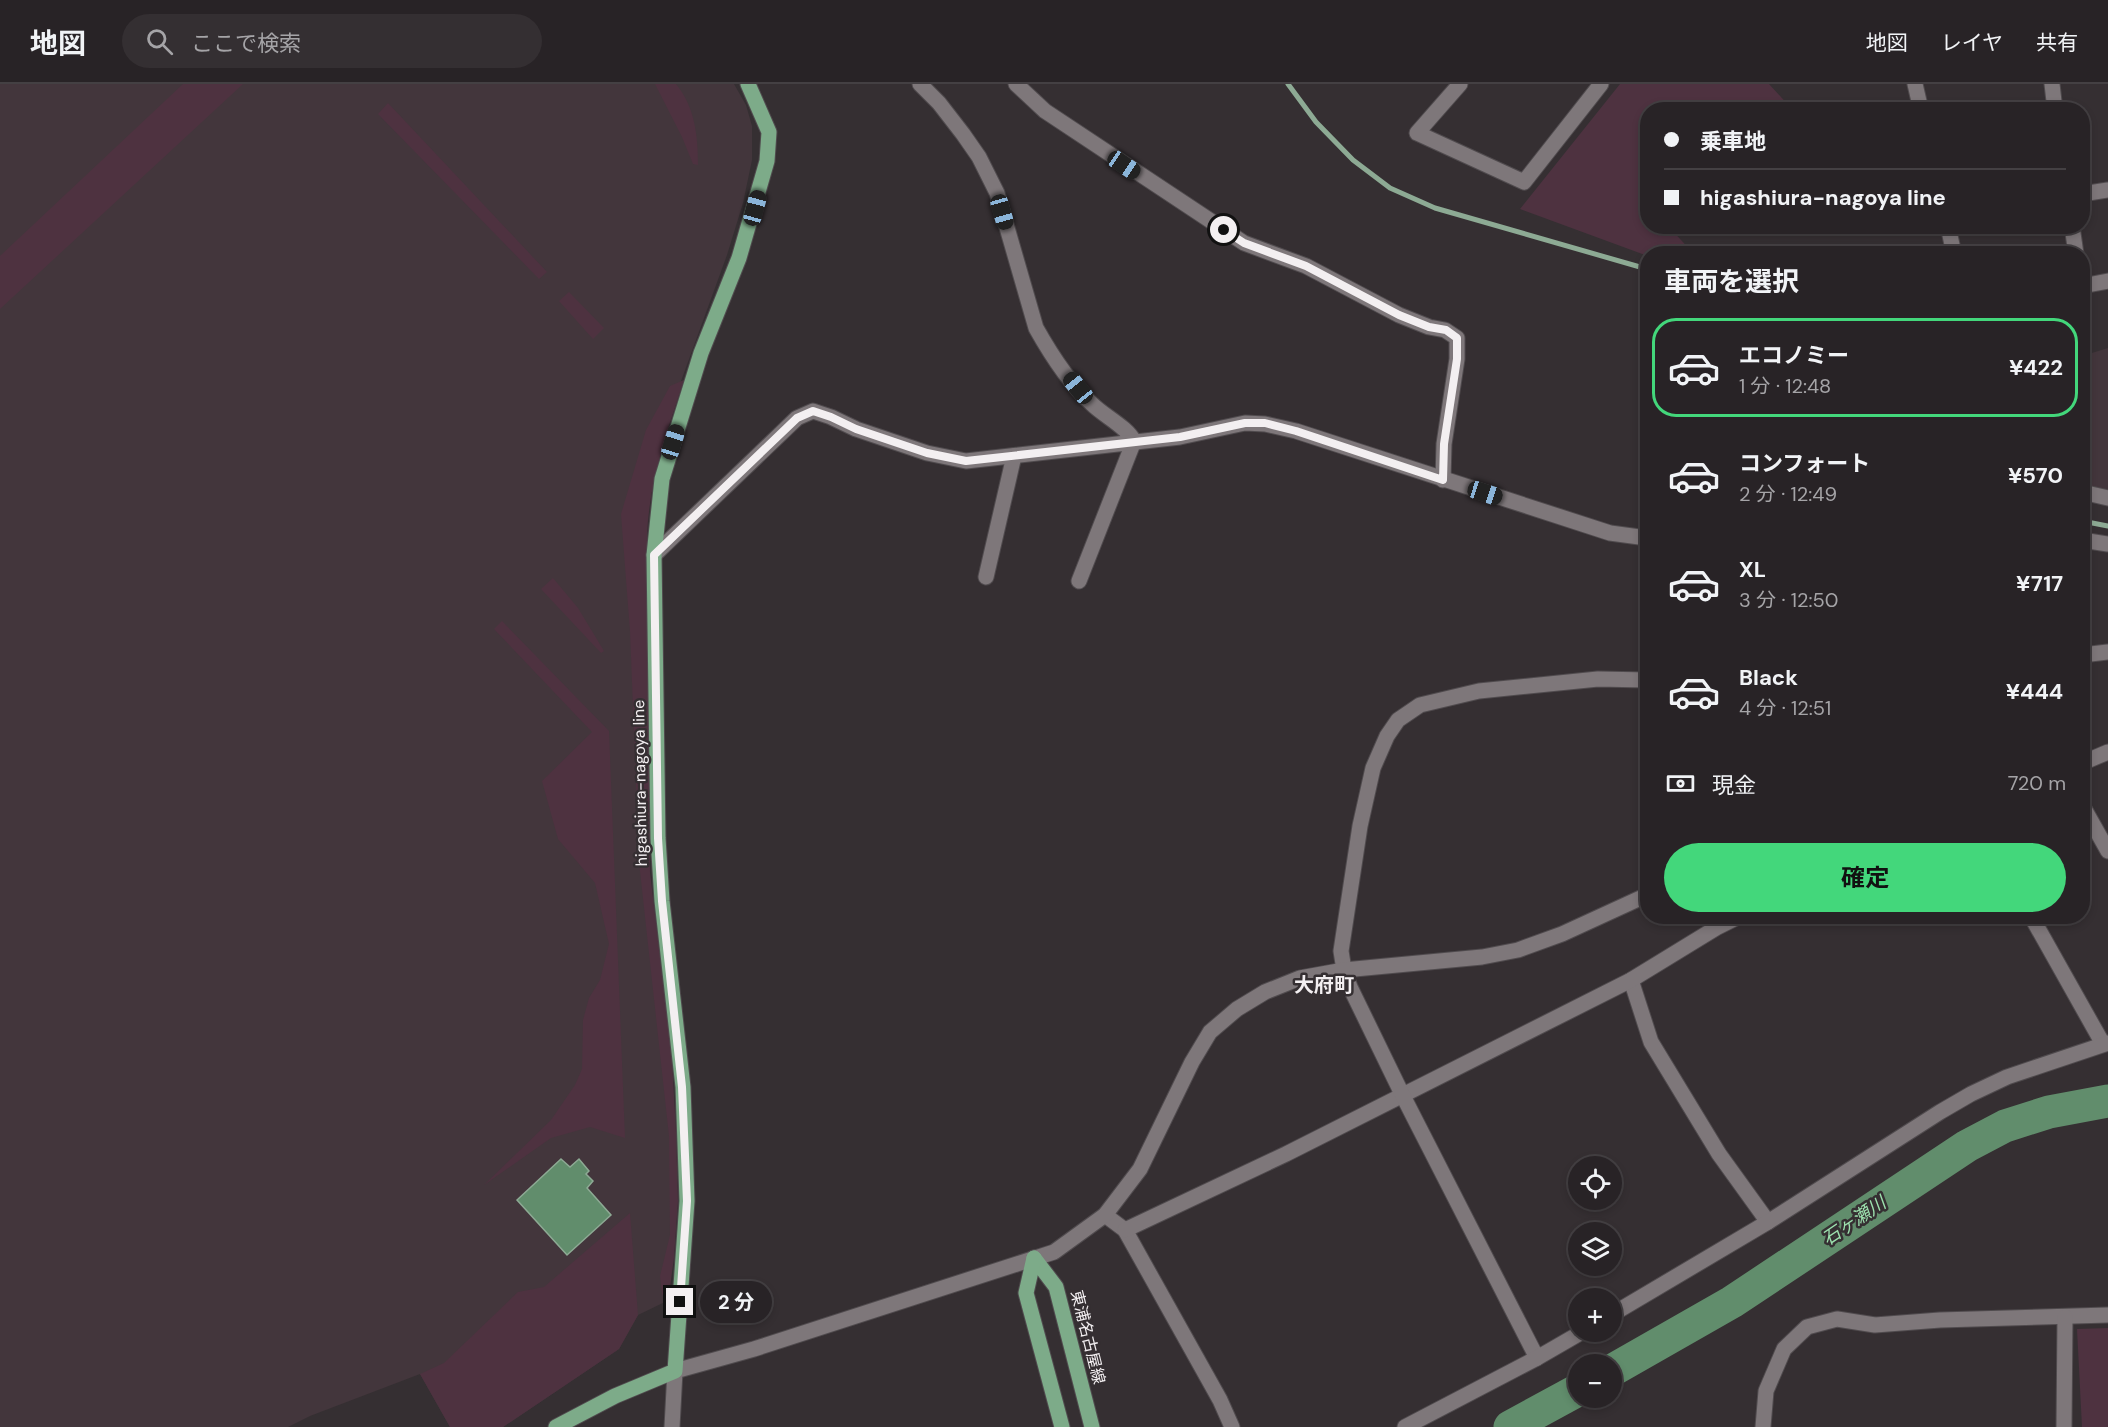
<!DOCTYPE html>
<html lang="ja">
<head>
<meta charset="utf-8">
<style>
	:root { --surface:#282326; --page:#342f32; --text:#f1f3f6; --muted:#a5a4a7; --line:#444043; --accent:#43d77b }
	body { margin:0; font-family:"DM Sans","Noto Sans JP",sans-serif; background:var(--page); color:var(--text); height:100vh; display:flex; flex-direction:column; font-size:22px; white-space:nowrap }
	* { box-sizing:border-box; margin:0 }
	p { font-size:20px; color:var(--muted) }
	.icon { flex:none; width:33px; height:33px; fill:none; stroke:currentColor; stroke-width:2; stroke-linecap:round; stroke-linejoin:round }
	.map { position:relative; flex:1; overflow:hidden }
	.side { position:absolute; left:1640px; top:162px; width:450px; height:678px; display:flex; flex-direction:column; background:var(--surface); border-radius:24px; box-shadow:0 3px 9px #0003,0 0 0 2px var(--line) }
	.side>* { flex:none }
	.banner { position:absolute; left:1640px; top:18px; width:450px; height:132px; border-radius:24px; box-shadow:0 3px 9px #0003,0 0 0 2px var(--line); display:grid; align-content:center; height:132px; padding:0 24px; background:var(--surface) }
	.fabs { position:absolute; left:1568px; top:1072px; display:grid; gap:12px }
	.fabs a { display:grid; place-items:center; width:54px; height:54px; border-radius:50%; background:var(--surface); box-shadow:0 3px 9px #0003,0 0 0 2px var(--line); font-size:30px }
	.end { position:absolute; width:27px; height:27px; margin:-14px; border:8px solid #f3eff1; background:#111; box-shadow:0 0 0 3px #111 }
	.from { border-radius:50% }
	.bubble { position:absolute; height:42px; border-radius:21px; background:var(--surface); box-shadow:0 3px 9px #0003,0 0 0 2px var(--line); font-size:20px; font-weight:700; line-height:42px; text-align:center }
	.car { position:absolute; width:18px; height:36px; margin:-18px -9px; border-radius:8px; box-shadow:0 0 4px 2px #0007; background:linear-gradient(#222 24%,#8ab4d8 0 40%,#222 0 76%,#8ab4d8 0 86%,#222 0) }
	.banner b { display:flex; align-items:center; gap:21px; height:57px; font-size:22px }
	.banner b+b { border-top:2px solid var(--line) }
	.banner i { width:15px; height:15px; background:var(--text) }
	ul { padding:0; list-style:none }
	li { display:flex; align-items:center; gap:18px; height:99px; margin:0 12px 9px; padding:0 12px; border:3px solid transparent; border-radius:24px }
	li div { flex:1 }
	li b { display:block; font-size:22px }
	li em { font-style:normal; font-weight:700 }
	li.current { border-color:var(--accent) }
	li>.icon { width:54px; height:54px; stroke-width:1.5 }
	h2 { padding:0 24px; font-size:27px; line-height:72px }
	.pay { display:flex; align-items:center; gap:15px; height:66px; padding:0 24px; font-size:22px }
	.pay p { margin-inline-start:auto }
	.action { display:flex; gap:12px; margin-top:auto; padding:12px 24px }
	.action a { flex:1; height:69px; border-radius:36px; background:var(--accent); color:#111; font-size:24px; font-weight:700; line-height:69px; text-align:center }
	header { display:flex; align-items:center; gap:36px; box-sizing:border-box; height:84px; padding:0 30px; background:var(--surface); border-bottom:2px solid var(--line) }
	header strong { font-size:28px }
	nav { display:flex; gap:33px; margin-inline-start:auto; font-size:21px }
	.search { width:420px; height:54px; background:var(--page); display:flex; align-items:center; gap:15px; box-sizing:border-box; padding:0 21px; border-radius:33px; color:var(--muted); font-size:22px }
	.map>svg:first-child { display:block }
	.built { fill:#43363c }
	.green { fill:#4e3240 }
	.water { fill:#618d6c; stroke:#8daa94; stroke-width:1.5 }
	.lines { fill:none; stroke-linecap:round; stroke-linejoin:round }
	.stream { stroke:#8daa94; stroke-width:5 }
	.river { stroke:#618d6c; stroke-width:33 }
	.minor-casing { stroke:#504b4e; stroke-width:17 }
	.major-casing { stroke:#504b4e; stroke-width:17 }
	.minor { stroke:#7e777a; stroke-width:15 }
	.major { stroke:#7dab89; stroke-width:15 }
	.route { stroke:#f3eff1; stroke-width:8 }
	.labels { text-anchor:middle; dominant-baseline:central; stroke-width:5; stroke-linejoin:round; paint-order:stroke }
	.street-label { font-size:16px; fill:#f3eff1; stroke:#352f32 }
	.water-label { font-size:18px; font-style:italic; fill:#9de2af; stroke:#352f32 }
	.quarter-label { font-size:20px; font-weight:bold; fill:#f3eff1; stroke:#352f32 }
</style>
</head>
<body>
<header>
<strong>地図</strong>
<div class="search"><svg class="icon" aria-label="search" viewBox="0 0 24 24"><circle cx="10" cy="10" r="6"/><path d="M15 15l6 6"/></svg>ここで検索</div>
<nav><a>地図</a><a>レイヤ</a><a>共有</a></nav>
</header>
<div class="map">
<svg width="2108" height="1343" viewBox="0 0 2108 1343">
	<rect width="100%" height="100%" fill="#352f32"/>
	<g class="built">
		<polygon points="0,0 734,0 746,21 752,42 752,76 743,119 727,171 673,319 652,391 643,447 644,787 676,1117 669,1216 638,1231 619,1265 503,1343 450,1343 420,1290 310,1332 288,1343 0,1343"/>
		<polygon points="2108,264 2108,406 2082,401 2082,272"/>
	</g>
	<g class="green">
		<polygon points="183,0 243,0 0,225 0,172"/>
		<path d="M655 0H676C695 23 698 52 698 81L693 80 682 53Z"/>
		<polygon points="1620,0 1769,0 1792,25 1647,26 1647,142 1669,143 1693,169 1647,170 1647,172 1645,171 1520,125"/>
		<polygon points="388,19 547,188 539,195 378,30"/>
		<polygon points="569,208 604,244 593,255 559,217"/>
		<path d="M684 296C667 348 649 397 647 452L650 788 672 975 676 1048 678 1117 674 1174 670 1203 662 1211 660 1192 670 1151 669 1052 639 778 630 547 621 430 646 346 670 302Z"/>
		<polygon points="553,494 578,524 604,567 601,569 541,505"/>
		<polygon points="502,537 609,647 625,1054 590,1043 551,1054 484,1101 551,1036 575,1001 582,985 583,936 589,914 600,896 609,860 595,799 558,755 542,697 592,648 494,545"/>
		<polygon points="630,1129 638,1231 619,1265 503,1343 450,1343 420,1290 444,1279 518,1208 544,1203"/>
		<polygon points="2108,1244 2108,1343 2082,1343 2077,1245"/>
	</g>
	<polygon class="water" points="561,1075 570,1083 579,1075 589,1087 586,1090 593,1097 587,1104 611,1131 567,1171 517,1116"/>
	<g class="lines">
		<g class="stream">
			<polyline points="1288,0 1316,38 1353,76 1390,104 1435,124 1647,185"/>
			<polyline points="2082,437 2108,442"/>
		</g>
		<g class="river">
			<polyline points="1611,1287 1732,1218 1967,1062 2005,1042 2049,1028 2108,1017"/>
			<polyline points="1510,1343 1578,1306"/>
		</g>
		<defs>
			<g id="minor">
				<path d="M920 0 939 19 963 50 979 73 997 109 1036 244C1050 269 1071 301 1092 320 1104 332 1127 343 1134 357L1079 497"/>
				<polyline points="1016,0 1045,27 1244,159 1306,182 1399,231 1429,243 1445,246 1457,254 1457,275 1444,360 1443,396"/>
				<polyline points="1460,0 1417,49 1524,98 1601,0"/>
				<polyline points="1915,0 1921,26"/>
				<polyline points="2052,0 2055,26"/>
				<polyline points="2082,110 2108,106"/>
				<polyline points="1948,142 1954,170"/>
				<polyline points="2072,142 2076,170"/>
				<polyline points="2082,202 2108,197"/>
				<polyline points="2082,408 2108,414"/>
				<polyline points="2082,456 2108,460"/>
				<polyline points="654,471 797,334 813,327 831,333 856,345 927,369 966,377 1180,353 1245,339 1265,340 1296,347 1610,449 1647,454"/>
				<polyline points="986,493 1014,372"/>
				<polyline points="2082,571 2108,568"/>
				<polyline points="2082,679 2108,668"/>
				<polyline points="2082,721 2108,767"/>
				<polyline points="2031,832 2103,960"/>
				<polyline points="1631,896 1651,958 1719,1070 1768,1138"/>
				<polyline points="1105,1131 1125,1146 1220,1316 1232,1343"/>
				<polyline points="1125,1146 1286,1070 1631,896 1716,844 1740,832"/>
				<polyline points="1611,1231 1768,1138 1940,1028 1971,1010 2007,993 2108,959"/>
				<polyline points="1537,1274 1402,1010 1350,903 1344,886 1341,867 1360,742 1373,684 1387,652 1398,636 1420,621 1479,607 1598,595 1647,596"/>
				<polyline points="672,1343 675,1287 754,1265 1054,1168 1105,1131 1140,1085 1192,978 1210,948 1237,925 1265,908 1300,894 1344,886 1482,873 1518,866 1562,850 1647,811"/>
				<polyline points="1405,1343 1537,1274 1582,1248"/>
				<polyline points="1763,1343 1766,1307 1784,1265 1807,1243 1837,1235 1875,1241 1940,1236 2108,1231"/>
				<polyline points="2064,1343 2065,1233"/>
			</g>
			<g id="major">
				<polyline points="1034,1174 1056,1203 1092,1343"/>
				<polyline points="1034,1174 1026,1209 1062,1343"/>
				<polyline points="556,1343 615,1312 675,1287 687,1117 683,1003 662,817 658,754 654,471 662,395 701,269 739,174 767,77 769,48 748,0"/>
			</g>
		</defs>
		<use href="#minor" class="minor-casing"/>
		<use href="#major" class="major-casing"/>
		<use href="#minor" class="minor"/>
		<use href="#major" class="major"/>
	</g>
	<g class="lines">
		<polyline class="route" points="680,1218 687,1117 682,1003 662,817 658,754 654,471 797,334 813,327 831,333 856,345 927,369 966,377 1180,353 1245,339 1265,339 1296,347 1443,396 1444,360 1457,275 1457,254 1446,246 1429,243 1399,231 1306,182 1244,159 1224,146"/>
	</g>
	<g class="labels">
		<g class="street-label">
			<text transform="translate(640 699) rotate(-91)">higashiura-nagoya line</text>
			<text transform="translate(1088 1253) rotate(76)">東浦名古屋線</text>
		</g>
		<g class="water-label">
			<text transform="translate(1854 1137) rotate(-34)">石ヶ瀬川</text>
		</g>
		<g class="quarter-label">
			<text x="1324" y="901">大府町</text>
		</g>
	</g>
</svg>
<div class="fabs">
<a><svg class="icon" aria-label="locate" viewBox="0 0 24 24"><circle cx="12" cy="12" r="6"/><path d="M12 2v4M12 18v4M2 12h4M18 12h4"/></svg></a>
<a><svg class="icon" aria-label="layers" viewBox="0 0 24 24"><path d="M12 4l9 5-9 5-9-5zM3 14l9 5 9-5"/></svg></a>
<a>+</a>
<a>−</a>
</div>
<i class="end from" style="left:1224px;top:146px"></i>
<i class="end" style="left:680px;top:1218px"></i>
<div class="bubble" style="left:700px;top:1197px;width:72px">2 分</div>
<i class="car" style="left:1124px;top:81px;rotate:124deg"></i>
<i class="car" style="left:755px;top:124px;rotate:15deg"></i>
<i class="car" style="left:1002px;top:128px;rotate:164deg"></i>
<i class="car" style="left:1078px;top:304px;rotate:321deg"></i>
<i class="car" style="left:673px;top:358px;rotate:17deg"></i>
<i class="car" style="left:1485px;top:409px;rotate:108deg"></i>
<div class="banner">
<b><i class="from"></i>乗車地</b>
<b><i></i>higashiura-nagoya line</b>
</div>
<section class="side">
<h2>車両を選択</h2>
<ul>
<li class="current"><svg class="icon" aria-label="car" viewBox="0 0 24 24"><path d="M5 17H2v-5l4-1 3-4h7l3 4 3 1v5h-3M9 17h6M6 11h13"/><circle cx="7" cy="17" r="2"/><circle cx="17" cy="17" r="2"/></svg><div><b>エコノミー</b><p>1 分 · 12:48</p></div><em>¥422</em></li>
<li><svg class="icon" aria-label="car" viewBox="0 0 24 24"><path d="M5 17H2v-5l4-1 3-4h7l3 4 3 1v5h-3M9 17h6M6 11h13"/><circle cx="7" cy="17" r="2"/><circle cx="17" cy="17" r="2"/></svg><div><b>コンフォート</b><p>2 分 · 12:49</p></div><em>¥570</em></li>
<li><svg class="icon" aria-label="car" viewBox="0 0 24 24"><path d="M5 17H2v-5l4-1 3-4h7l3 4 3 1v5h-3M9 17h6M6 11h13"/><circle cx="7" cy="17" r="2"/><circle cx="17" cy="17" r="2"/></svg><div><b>XL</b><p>3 分 · 12:50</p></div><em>¥717</em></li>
<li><svg class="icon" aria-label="car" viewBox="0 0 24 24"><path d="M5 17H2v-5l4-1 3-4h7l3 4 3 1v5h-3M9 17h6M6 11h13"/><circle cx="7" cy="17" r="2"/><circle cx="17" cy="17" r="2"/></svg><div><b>Black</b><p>4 分 · 12:51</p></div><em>¥444</em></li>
</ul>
<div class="pay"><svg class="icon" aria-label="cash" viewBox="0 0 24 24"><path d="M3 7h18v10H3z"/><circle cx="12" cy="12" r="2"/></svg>現金<p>720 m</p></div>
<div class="action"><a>確定</a></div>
</section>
</div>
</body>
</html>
